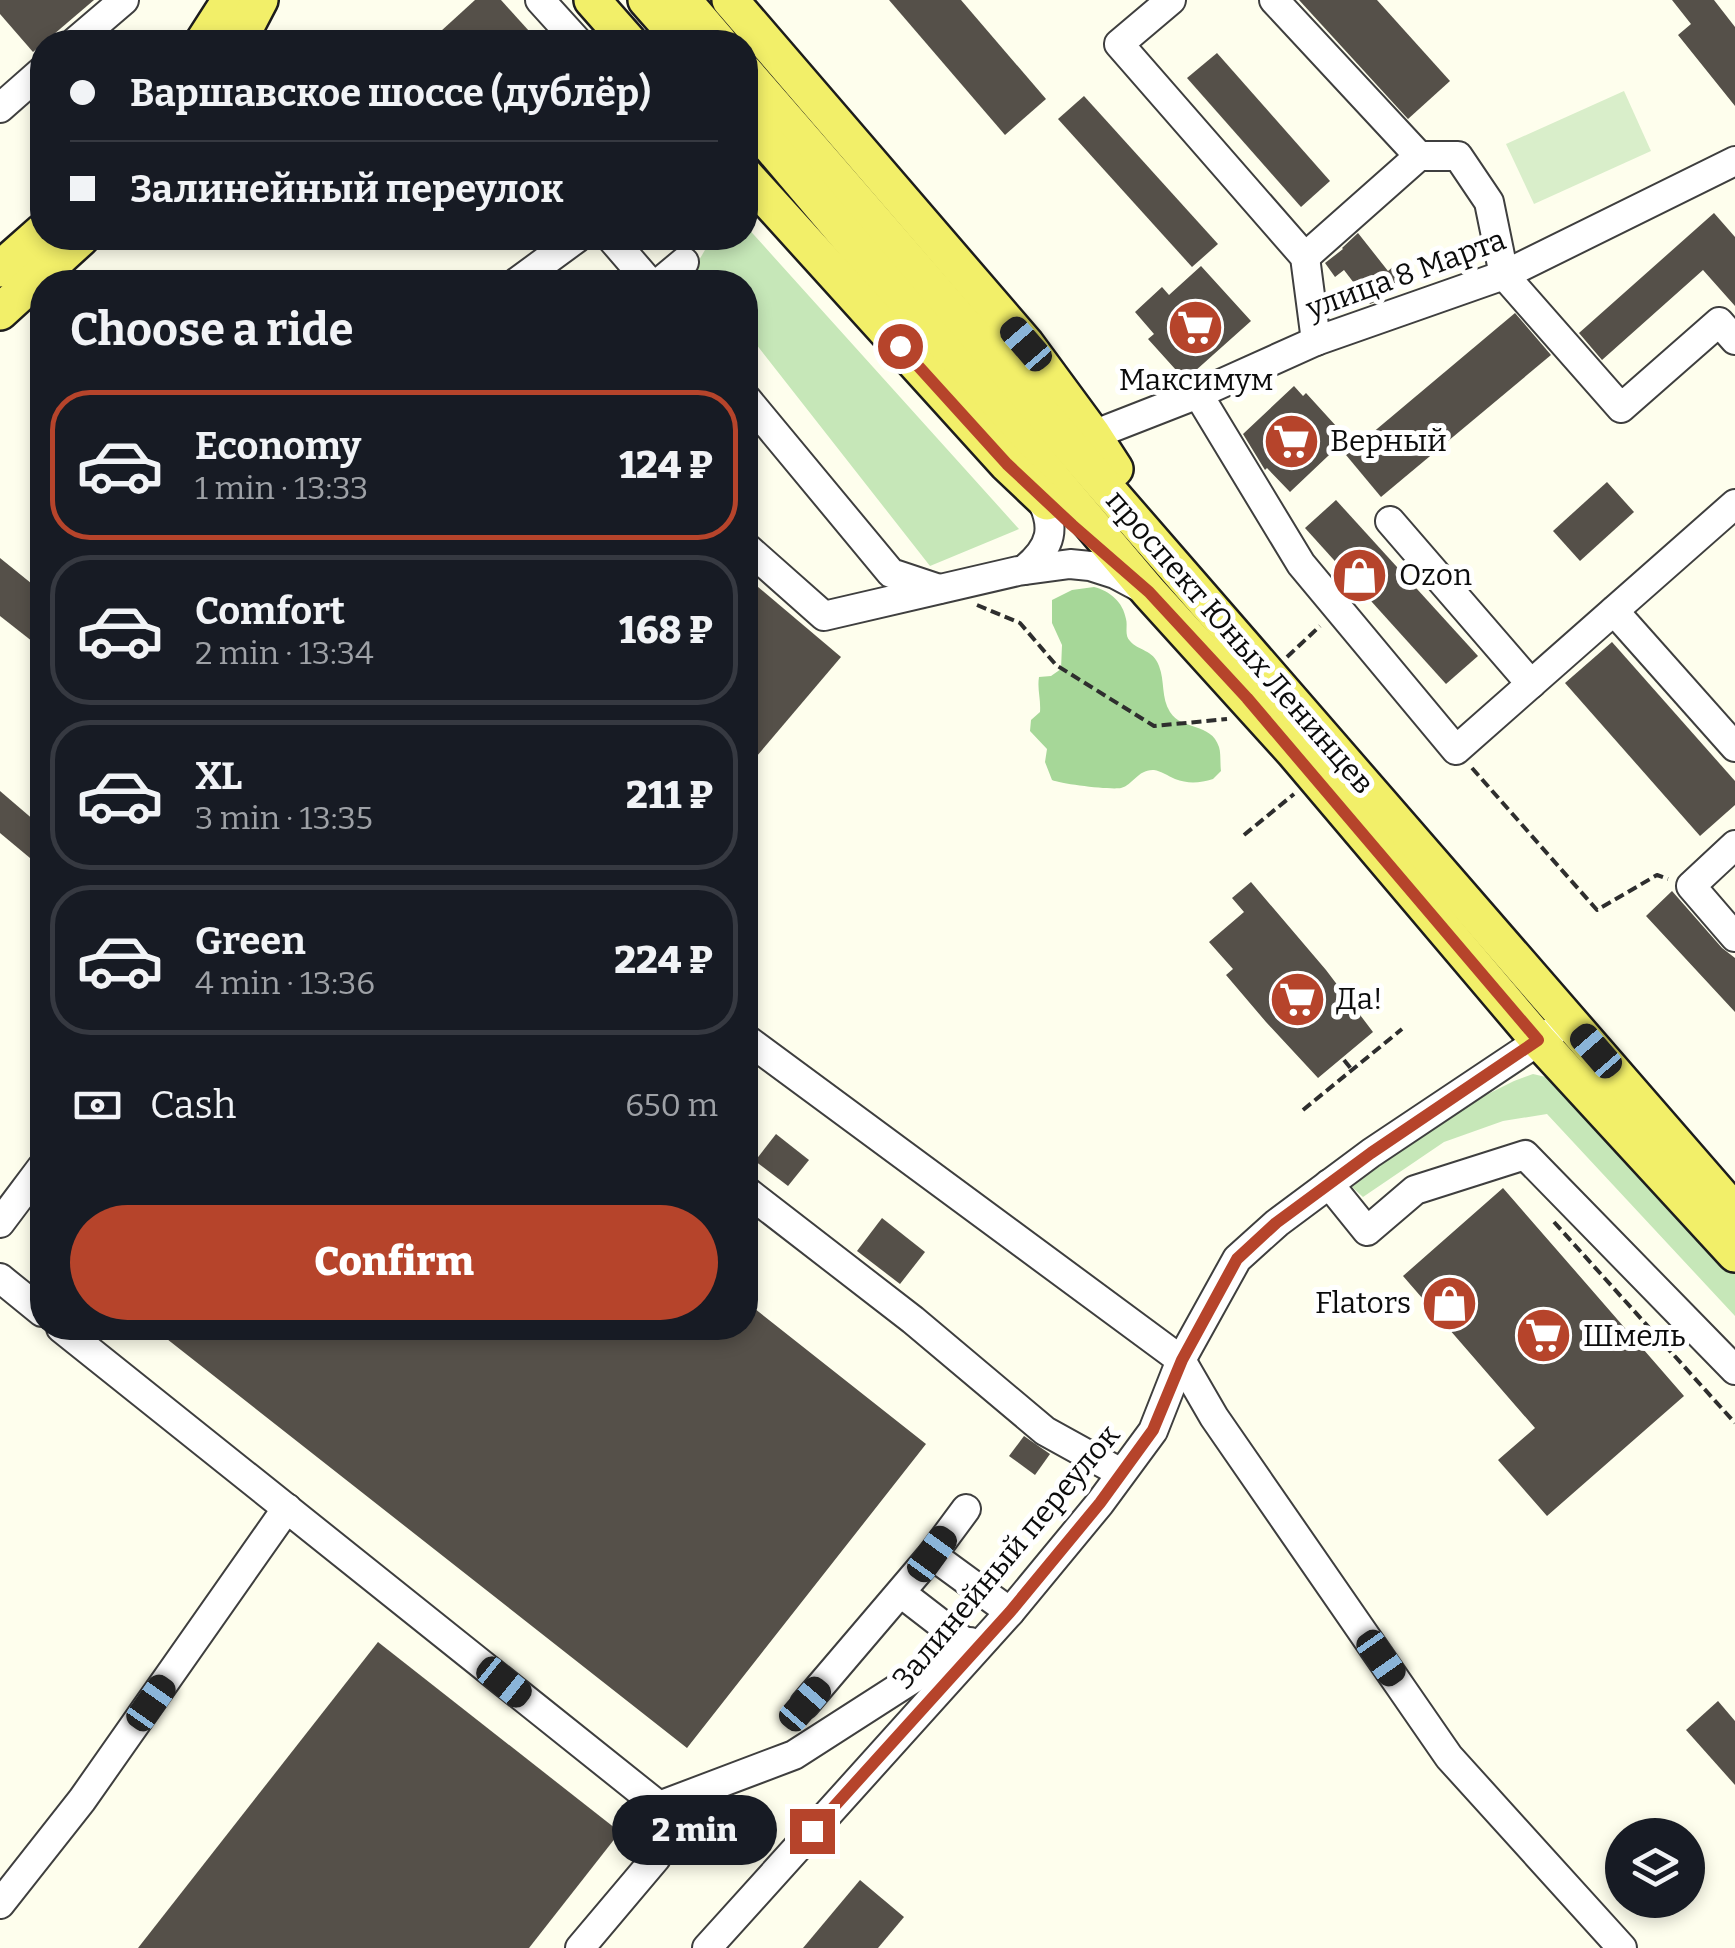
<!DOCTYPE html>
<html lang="en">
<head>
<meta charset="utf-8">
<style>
	:root { --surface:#171b24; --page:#242831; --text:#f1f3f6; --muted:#9ea1a6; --line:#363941; --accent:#b6442b }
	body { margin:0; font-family:Bitter,serif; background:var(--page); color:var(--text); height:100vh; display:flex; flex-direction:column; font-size:38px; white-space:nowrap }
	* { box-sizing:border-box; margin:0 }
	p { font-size:32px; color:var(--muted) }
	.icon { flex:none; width:55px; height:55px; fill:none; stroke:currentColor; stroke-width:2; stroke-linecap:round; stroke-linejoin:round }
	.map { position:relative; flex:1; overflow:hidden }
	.drawer { position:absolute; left:30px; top:270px; width:728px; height:1070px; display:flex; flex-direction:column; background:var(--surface); border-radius:40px; box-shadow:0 5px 15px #0003 }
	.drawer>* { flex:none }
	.hud { position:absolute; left:30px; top:30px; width:728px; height:220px; border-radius:40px; box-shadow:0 5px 15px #0003; display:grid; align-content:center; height:220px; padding:0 40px; background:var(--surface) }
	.tools { position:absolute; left:1605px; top:1818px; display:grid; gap:20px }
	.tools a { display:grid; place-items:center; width:100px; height:100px; border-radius:50%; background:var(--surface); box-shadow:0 5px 15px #0003; font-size:50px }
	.end { position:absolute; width:45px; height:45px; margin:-22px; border:12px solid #b6442b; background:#fff; box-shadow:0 0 0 5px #fff }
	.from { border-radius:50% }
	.bubble { position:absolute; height:70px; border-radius:35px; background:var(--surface); box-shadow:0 5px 15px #0003; font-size:32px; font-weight:800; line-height:70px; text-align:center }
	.car { position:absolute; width:30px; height:60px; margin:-30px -15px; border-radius:12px; box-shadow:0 0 8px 2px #0007; background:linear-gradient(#222 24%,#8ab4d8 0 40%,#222 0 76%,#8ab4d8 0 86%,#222 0) }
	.hud b { display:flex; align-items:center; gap:35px; height:95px; font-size:38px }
	.hud b+b { border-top:2px solid var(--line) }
	.hud i { width:25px; height:25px; background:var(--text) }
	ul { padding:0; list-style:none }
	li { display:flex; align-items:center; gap:30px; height:150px; margin:0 20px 15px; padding:0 20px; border:5px solid var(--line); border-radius:40px }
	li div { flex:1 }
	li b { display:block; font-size:38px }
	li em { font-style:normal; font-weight:800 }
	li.active { border-color:var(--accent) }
	li>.icon { width:90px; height:90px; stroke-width:1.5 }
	h2 { padding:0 40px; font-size:45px; line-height:120px }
	.pay { display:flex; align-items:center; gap:25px; height:110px; padding:0 40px; font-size:38px }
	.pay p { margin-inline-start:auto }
	.primary-button { display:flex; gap:20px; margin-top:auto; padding:20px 40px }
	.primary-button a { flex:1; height:115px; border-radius:60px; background:var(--accent); color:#fff; font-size:40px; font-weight:800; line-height:115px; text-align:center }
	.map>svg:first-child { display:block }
	.green { fill:#c6e7b8 }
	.forest { fill:#a6d798 }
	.pitch { fill:#d9eeca }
	.building { fill:#555049 }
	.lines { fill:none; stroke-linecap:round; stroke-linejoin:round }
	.minor-casing { stroke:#3f3f3f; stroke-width:32 }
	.major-casing { stroke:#1d1d1d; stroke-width:40 }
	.path { stroke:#2e2e2e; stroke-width:4; stroke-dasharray:10 5; stroke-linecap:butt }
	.minor { stroke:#fff; stroke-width:28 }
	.major { stroke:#f2ef69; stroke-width:35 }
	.route { stroke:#b6442b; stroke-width:12 }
	.labels { text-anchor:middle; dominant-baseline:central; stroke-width:10; stroke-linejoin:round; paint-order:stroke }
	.street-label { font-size:30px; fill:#0c0c0c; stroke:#fff }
	.poi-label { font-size:30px; fill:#0c0c0c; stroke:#fff; text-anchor:start }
</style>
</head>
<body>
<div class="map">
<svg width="1735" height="1948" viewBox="0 0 1735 1948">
	<rect width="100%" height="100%" fill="#fefeed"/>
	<g class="green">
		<polygon points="745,225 1019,529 930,566 745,330 745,282 708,282 695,267 712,238 745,238"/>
		<polygon points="1533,1074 1567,1082 1735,1274 1735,1316 1547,1114 1503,1121 1444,1142 1363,1197 1352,1187 1446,1115 1514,1081"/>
	</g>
	<path class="forest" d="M1094 587C1110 591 1123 602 1126 619 1128 626 1124 635 1130 641 1138 651 1153 649 1159 666 1165 681 1161 698 1170 712 1182 731 1211 722 1219 747 1221 753 1220 764 1221 771L1213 779C1200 783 1188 784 1175 779 1168 776 1161 771 1154 770 1138 769 1133 785 1121 788 1110 790 1061 784 1052 780L1045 762 1047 749 1030 731 1031 720 1040 712C1041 699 1037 689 1039 677L1051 676 1061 669 1062 645 1052 623V600L1072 590Z"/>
	<polygon class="pitch" points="1624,91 1651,151 1534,204 1506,144"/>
	<g class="building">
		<polygon points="0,0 94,0 33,52 0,14"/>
		<polygon points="475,0 501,0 539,42 429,42"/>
		<polygon points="889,0 961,0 1046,99 1005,135"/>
		<polygon points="1299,0 1377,0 1450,81 1408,119"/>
		<polygon points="1672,0 1714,0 1735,27 1735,106 1678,35 1691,24"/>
		<polygon points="1217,53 1330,181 1301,207 1187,78"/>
		<polygon points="1084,96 1218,244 1192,267 1058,119"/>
		<polygon points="1714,213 1735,237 1735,306 1703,270 1602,360 1579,333"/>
		<polygon points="1358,233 1388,271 1394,266 1405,282 1382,299 1370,304 1344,270 1335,277 1325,263 1343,249 1342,248"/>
		<polygon points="1201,266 1251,321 1185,380 1148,339 1154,334 1135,312 1162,287 1169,295"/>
		<polygon points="1515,313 1551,355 1381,497 1346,455"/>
		<polygon points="1294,386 1303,396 1306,393 1347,438 1290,492 1267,468 1265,470 1243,434"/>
		<polygon points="1607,482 1634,512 1580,561 1553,531"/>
		<polygon points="1336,500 1478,656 1446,684 1305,528"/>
		<polygon points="0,558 42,592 42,649 0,616"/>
		<polygon points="745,576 841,657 745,770"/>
		<polygon points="1612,642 1735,781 1735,805 1700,836 1565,683"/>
		<polygon points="0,791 42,827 42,868 0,833"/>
		<polygon points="1251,882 1326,970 1373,1032 1318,1078 1266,1022 1226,975 1233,969 1209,942 1244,912 1232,898"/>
		<polygon points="1672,891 1722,948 1735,958 1735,1012 1646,916"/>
		<polygon points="776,1134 809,1160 788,1186 755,1161"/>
		<polygon points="1503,1188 1684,1396 1547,1516 1498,1460 1535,1428 1403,1276"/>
		<polygon points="882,1218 925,1252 900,1284 857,1251"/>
		<polygon points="745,1301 926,1444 687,1748 153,1328 745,1328"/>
		<polygon points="1024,1436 1050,1454 1035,1475 1009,1456"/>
		<polygon points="378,1642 620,1832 529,1948 138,1948"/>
		<polygon points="1718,1701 1735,1721 1735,1785 1686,1730"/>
		<polygon points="860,1880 904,1917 878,1948 803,1948"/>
	</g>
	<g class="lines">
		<defs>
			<g id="minor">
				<polyline points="540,0 578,42"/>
				<polyline points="1171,0 1119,44 1305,257 1316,341"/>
				<polyline points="1274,0 1419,156 1305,257"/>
				<polyline points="75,42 124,0"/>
				<polyline points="0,108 42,71"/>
				<polyline points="1419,156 1458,156 1489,202 1504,275 1621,408 1719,322 1735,340"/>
				<polyline points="611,238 649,282"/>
				<polyline points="517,282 577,238"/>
				<polyline points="660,282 684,262"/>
				<polyline points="1198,394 1301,564 1456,750 1735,504"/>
				<polyline points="745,397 891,573 939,589"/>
				<polyline points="1093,435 1198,394 1316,341 1504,275 1735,161"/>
				<polyline points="1390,521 1531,684"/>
				<polyline points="745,546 824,616 1018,571 1070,564 1090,566 1115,574 1143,589"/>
				<path d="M1024 570C1052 547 1057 527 1039 495"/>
				<polyline points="1614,611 1735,747"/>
				<polyline points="1735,845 1691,886 1735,937"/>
				<polyline points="745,1038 1181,1360 1214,1417 1449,1757 1622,1948"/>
				<polyline points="1329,1184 1367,1231 1415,1190 1525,1155 1735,1370"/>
				<polyline points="745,1190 913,1320 1045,1431 1121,1473"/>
				<polyline points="0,1223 42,1167"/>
				<polyline points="0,1278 42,1312"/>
				<polyline points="61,1328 659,1806"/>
				<polyline points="932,1555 1010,1612"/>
				<polyline points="901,1593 967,1644"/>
				<polyline points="805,1704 932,1555 966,1509"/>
				<polyline points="659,1806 794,1755 970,1642"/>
				<polyline points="0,1904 82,1800 287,1508"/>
				<polyline points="580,1948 656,1858 659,1806"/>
				<polyline points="707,1948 1010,1612 1100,1503 1153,1431 1181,1360 1237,1259 1277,1223 1371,1153 1555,1030"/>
			</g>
			<g id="major">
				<polyline points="592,0 629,42"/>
				<polyline points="646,0 683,42"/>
				<polyline points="683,0 719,42"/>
				<polyline points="730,0 1026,344 1093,435 1115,469"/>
				<polyline points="203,42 230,0"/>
				<polyline points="238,42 260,0"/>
				<polyline points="745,72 1735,1212"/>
				<polyline points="745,116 1149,592 1294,752 1538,1040 1735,1254"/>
				<polyline points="745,175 1007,464 1047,502"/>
				<polyline points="0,269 42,232"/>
				<polyline points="0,312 81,238"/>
			</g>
		</defs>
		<use href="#minor" class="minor-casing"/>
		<use href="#major" class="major-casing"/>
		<g class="path">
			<polyline points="977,605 1020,623 1056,665 1154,726 1227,719"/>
			<polyline points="1287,657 1320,626"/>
			<polyline points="1472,768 1597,910 1657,875 1668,879"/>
			<polyline points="1244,835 1294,794"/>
			<polyline points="1344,1060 1352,1070"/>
			<polyline points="1303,1110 1402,1029"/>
			<polyline points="1554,1222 1735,1423"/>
		</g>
		<use href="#minor" class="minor"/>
		<use href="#major" class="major"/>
	</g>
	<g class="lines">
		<polyline class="route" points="812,1831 1010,1612 1100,1503 1153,1430 1182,1360 1237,1259 1276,1223 1371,1153 1538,1040 1247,698 1149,592 1072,525 1007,464 900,346"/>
	</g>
	<defs>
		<symbol id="supermarket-disc" viewBox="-11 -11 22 22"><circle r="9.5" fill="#b6442b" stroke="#fff"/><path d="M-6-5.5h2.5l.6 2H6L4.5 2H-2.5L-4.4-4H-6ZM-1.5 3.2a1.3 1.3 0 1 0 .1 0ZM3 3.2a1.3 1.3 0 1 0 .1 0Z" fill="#fff"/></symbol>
		<symbol id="shop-disc" viewBox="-11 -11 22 22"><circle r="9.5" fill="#b6442b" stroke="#fff"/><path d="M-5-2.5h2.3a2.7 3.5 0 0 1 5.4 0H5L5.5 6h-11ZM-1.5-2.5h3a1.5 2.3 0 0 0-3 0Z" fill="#fff"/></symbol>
	</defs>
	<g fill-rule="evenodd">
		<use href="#supermarket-disc" x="1164" y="296" width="63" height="63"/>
		<use href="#supermarket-disc" x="1260" y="410" width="63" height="63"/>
		<use href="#shop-disc" x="1328" y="544" width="63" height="63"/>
		<use href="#supermarket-disc" x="1266" y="968" width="63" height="63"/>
		<use href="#shop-disc" x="1418" y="1272" width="63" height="63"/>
		<use href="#supermarket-disc" x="1512" y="1304" width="63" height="63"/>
	</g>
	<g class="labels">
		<g class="street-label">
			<text transform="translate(1406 274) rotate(-20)">улица 8 Марта</text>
			<text transform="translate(1240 642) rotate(49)">проспект Юных Ленинцев</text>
			<text transform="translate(1006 1557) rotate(-50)">Залинейный переулок</text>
		</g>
		<g class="poi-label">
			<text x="1196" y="380" text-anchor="middle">Максимум</text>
			<text x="1330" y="441">Верный</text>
			<text x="1399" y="575">Ozon</text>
			<text x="1336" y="999">Да!</text>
			<text x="1411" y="1303" text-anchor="end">Flators</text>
			<text x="1583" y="1336">Шмель</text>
		</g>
	</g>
</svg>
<div class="tools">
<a><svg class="icon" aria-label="layers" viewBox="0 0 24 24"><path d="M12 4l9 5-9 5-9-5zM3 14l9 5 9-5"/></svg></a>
</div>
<i class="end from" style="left:900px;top:346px"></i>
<i class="end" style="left:812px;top:1831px"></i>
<div class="bubble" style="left:612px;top:1795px;width:165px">2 min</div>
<i class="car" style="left:1026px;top:344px;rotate:319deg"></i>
<i class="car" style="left:1596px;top:1051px;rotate:319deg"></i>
<i class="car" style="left:932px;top:1554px;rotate:36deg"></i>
<i class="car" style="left:1381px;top:1658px;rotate:145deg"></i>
<i class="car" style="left:504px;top:1682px;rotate:129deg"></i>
<i class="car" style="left:151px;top:1703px;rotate:35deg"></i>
<i class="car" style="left:805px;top:1704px;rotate:41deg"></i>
<div class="hud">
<b><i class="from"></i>Варшавское шоссе (дублёр)</b>
<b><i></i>Залинейный переулок</b>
</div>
<section class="drawer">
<h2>Choose a ride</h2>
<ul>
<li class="active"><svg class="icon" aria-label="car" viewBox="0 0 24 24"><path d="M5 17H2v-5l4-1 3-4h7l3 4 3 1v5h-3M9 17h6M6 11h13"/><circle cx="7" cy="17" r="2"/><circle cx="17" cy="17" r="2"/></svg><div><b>Economy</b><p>1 min · 13:33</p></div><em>124 ₽</em></li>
<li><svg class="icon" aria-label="car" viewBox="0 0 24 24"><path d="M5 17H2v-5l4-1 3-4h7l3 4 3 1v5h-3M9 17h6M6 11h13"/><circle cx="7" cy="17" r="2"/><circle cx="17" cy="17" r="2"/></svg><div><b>Comfort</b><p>2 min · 13:34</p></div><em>168 ₽</em></li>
<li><svg class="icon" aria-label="car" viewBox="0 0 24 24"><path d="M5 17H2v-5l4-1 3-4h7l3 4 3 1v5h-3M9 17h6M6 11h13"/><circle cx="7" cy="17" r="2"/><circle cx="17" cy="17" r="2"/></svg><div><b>XL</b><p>3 min · 13:35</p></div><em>211 ₽</em></li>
<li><svg class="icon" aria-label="car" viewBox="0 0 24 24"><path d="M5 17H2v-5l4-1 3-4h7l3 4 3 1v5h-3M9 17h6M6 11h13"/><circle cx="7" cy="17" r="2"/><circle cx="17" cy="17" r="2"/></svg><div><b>Green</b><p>4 min · 13:36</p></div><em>224 ₽</em></li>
</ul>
<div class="pay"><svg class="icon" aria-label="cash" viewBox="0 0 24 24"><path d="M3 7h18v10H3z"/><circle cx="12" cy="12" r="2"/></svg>Cash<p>650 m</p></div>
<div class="primary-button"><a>Confirm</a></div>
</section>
</div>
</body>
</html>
